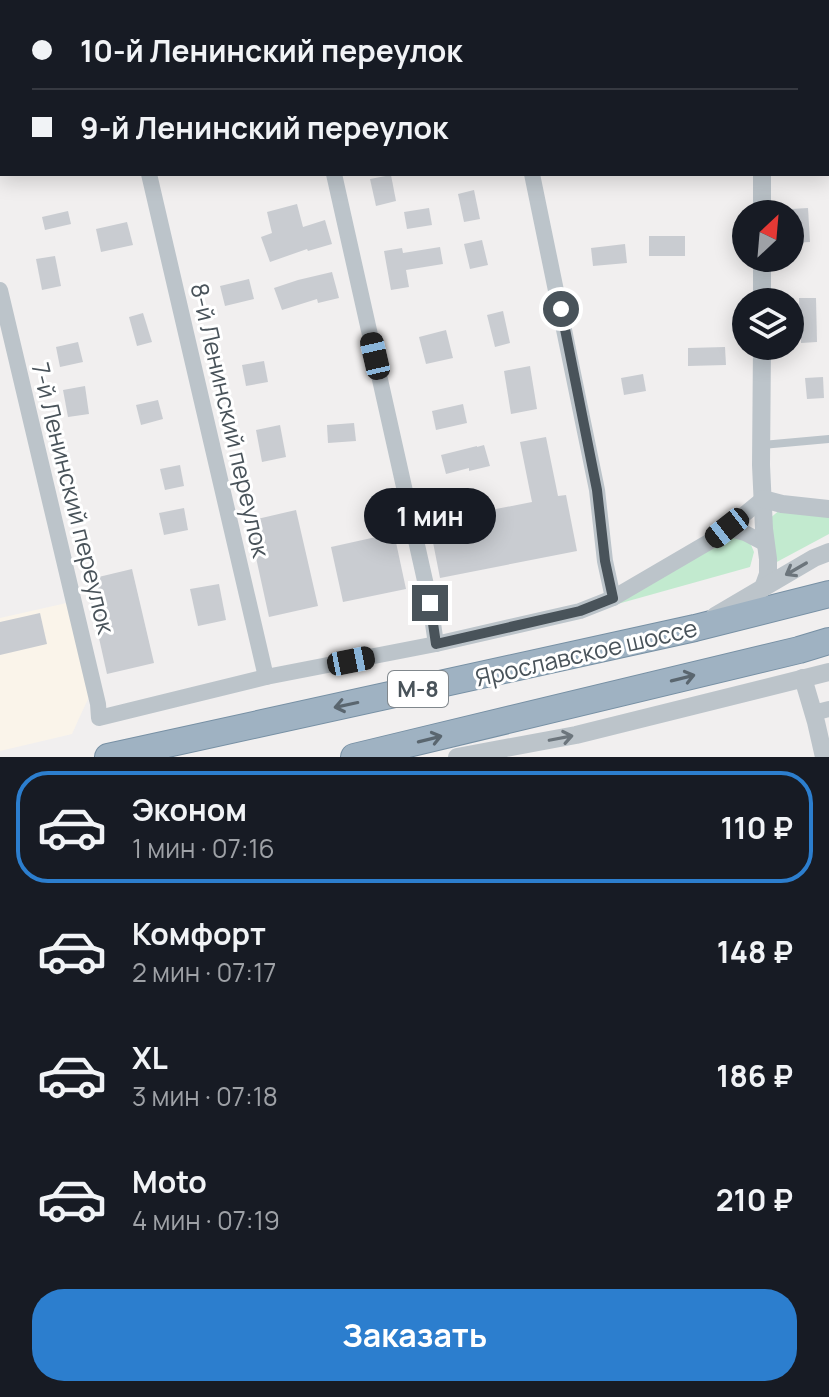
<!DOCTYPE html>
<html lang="ru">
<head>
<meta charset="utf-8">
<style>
	:root { --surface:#171b24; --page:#242831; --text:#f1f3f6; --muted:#9ea1a6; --line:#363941; --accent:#2c7ece }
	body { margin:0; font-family:Manrope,sans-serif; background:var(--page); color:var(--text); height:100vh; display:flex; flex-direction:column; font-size:30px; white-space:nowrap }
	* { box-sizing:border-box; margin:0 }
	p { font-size:26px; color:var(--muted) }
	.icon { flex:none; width:44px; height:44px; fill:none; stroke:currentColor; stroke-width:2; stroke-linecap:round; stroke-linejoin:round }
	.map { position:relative; height:757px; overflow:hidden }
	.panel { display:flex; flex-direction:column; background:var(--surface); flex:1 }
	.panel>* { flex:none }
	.guide { position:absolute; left:0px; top:0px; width:830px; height:176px; box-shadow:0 4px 20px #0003; display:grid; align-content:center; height:176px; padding:0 32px; background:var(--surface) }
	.needle { width:52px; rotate:26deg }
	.buttons { position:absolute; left:732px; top:200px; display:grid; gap:16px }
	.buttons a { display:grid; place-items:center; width:72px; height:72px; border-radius:50%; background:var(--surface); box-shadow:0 4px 20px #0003; font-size:40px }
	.end { position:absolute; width:36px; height:36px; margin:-18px; border:10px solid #49535a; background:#fff; box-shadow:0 0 0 4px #fff }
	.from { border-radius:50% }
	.bubble { position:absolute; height:56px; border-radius:28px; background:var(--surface); box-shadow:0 4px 20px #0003; font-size:26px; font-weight:700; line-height:56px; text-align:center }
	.car { position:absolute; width:24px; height:48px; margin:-24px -12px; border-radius:10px; box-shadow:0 0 6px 2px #0007; background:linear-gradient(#222 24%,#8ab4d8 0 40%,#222 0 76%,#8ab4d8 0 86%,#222 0) }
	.guide b { display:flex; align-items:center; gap:28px; height:76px; font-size:30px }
	.guide b+b { border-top:2px solid var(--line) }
	.guide i { width:20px; height:20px; background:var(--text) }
	ul { padding:14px 0 0; list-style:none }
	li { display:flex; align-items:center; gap:24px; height:112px; margin:0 16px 12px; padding:0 16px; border:4px solid transparent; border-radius:32px }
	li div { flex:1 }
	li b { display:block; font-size:30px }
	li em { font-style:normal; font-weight:700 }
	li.on { border-color:var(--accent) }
	li>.icon { width:72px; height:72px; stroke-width:1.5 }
	.action { display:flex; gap:16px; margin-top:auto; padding:16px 32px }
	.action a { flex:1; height:92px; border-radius:32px; background:var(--accent); color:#fff; font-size:32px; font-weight:700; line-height:92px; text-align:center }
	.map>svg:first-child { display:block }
	.commercial { fill:#faf4ea }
	.green { fill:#c2eacf }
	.building { fill:#c9ccd1 }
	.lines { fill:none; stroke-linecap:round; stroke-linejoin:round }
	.trunk-casing { stroke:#7790a4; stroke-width:28 }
	.service { stroke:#bcc4ca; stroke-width:8 }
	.minor { stroke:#bcc4ca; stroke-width:16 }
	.tertiary { stroke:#bcc4ca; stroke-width:18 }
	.trunk { stroke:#9fb2c2; stroke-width:26 }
	.oneway { stroke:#6c757c }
	.oneway2 { stroke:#5a666f }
	.route { stroke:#49535a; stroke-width:10 }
	.labels { text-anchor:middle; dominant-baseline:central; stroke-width:6; stroke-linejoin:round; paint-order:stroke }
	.shield { fill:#fff; stroke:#80878c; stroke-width:2 }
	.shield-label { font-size:22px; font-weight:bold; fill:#49535a }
	.street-label { font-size:24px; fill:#49535a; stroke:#fff }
</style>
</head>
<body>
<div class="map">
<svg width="829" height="757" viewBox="0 0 829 757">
	<rect width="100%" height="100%" fill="#f1efef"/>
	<polygon class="commercial" points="71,602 90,695 81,714 72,734 0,751 0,618"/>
	<g class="green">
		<polygon points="781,509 829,513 829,534 773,564 769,519"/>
		<polygon points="728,536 749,540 754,552 750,567 614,605"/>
	</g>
	<g class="building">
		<polygon points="391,175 396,201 376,206 370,179"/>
		<polygon points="474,190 480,219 464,222 458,194"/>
		<polygon points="297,204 303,227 325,220 332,244 308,251 307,249 270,262 261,237 272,233 267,212"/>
		<polygon points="429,208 432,225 407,229 404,212"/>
		<polygon points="808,208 810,242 792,243 791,209"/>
		<polygon points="68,211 71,224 45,230 42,217"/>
		<polygon points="127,222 133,245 101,252 96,229"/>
		<rect x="649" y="236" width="36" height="20"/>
		<polygon points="482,240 488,265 470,269 464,244"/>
		<polygon points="625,244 627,263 593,266 591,248"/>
		<polygon points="440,247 443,264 406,270 409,287 391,290 384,251 402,248 403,253"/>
		<polygon points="55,256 61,286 42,290 36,259"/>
		<polygon points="332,272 339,298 318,303 317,299 282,310 274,288 298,280"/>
		<polygon points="249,279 254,299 225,306 220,286"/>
		<polygon points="799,298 816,298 817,342 801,343"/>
		<polygon points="503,311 510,343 495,347 487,315"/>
		<polygon points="143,313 152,342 137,346 129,317"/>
		<polygon points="446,330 453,358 426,364 419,337"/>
		<polygon points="78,342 83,362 60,367 56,347"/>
		<polygon points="725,347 726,365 688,366 688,348"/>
		<polygon points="264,361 268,382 246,386 242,365"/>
		<polygon points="530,366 537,409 511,414 504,371"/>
		<polygon points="643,374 646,391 624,395 621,378"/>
		<polygon points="823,377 824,398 807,399 805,378"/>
		<polygon points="85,386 89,414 68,417 63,390"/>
		<polygon points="158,400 163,419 141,425 136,405"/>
		<polygon points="463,404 467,423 436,430 432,411"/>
		<polygon points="354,423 356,441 328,443 327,425"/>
		<polygon points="280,425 286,457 262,462 256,430"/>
		<polygon points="546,437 558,496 566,495 577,551 440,578 429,522 532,502 520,442"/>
		<polygon points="484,445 490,466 469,471 469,468 446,474 441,455 477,446 477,447"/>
		<polygon points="180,465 184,486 165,490 160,469"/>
		<polygon points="184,508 188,530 164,535 159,513"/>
		<polygon points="296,510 318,606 269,617 248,521"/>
		<polygon points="394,533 406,589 343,602 331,547"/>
		<polygon points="132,569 154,663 107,674 86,580"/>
		<polygon points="219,584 226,620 198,626 190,589"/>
		<polygon points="40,613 47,644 0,655 0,622"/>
	</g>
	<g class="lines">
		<defs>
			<g id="trunk">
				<polyline points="108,757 695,628 829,594"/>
				<polyline points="354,757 799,650 829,641"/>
			</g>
		</defs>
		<use href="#trunk" class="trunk-casing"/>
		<polyline class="service" points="762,445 829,439"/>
		<g class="minor">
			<polyline points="109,0 110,2"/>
			<polyline points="255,0 257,2"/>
			<polyline points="828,139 829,139"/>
			<polyline points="149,174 266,677"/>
			<polyline points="334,174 430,603 436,644"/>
			<polyline points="532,174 597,490 605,561 613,598"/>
			<polyline points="0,290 98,704 99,718 266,677 436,644 580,611 613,598 714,539 763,499"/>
			<polyline points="727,528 745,533 766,544"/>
			<polyline points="813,713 829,709"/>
		</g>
		<g class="tertiary">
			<polyline points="767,2 767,0"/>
			<polyline points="762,214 762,174"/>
			<polyline points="762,302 762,258"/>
			<polyline points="762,346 761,465 764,529 768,559 768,574 763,588"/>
			<polyline points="763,499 782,504 829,509"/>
			<polyline points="715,616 814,558 829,552"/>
			<polyline points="803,678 816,722 824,757"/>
			<polyline points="457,757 576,735 829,672"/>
		</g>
		<use href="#trunk" class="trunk"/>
	</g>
	<defs><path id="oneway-shaft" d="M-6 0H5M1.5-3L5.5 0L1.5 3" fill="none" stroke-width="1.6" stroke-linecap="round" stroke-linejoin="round" transform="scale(2)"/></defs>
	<g class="oneway">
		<use href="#oneway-shaft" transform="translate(796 569) rotate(150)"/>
		<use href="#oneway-shaft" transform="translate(561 738) rotate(-11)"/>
	</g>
	<g class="oneway2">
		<use href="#oneway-shaft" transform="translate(683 678) rotate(-14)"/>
		<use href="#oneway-shaft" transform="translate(346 705) rotate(168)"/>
		<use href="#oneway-shaft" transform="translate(430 739) rotate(-14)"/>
	</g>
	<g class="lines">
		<polyline class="route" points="430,603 436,644 580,611 613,598 605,561 597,490 561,309"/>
	</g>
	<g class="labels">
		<rect class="shield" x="388" y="671" width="60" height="36" rx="6"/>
		<g class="shield-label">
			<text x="418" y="689">М-8</text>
		</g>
		<g class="street-label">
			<text transform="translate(231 420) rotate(77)">8-й Ленинский переулок</text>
			<text transform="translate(74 498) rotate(76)">7-й Ленинский переулок</text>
			<text transform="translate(586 652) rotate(-13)">Ярославское шоссе</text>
		</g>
	</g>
</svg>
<div class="buttons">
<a><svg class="needle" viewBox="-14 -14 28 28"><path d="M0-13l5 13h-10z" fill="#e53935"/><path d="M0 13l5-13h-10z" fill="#9ea1a6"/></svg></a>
<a><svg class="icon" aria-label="layers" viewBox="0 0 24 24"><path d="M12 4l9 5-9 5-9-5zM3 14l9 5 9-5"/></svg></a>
</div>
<i class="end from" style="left:561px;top:309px"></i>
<i class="end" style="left:430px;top:603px"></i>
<div class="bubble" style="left:364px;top:488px;width:132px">1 мин</div>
<i class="car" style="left:375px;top:356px;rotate:347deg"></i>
<i class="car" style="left:727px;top:528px;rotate:232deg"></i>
<i class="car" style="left:351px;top:661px;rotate:79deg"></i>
<div class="guide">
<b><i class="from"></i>10-й Ленинский переулок</b>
<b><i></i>9-й Ленинский переулок</b>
</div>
</div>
<section class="panel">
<ul>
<li class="on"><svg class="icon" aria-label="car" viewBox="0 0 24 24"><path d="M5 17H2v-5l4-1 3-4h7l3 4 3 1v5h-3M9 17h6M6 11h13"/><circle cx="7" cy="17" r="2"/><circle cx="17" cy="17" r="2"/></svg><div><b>Эконом</b><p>1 мин · 07:16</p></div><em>110 ₽</em></li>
<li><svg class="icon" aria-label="car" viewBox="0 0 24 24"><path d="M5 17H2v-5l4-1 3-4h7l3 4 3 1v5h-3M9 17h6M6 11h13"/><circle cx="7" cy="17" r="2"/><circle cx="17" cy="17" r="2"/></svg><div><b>Комфорт</b><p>2 мин · 07:17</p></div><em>148 ₽</em></li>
<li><svg class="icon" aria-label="car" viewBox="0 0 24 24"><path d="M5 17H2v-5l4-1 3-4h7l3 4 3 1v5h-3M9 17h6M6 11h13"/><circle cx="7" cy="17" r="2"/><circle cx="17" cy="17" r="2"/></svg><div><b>XL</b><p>3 мин · 07:18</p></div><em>186 ₽</em></li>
<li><svg class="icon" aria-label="car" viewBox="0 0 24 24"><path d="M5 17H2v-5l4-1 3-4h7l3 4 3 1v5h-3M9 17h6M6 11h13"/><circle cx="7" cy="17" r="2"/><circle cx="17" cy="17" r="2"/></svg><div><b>Moto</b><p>4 мин · 07:19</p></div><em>210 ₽</em></li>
</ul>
<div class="action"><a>Заказать</a></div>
</section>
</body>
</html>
